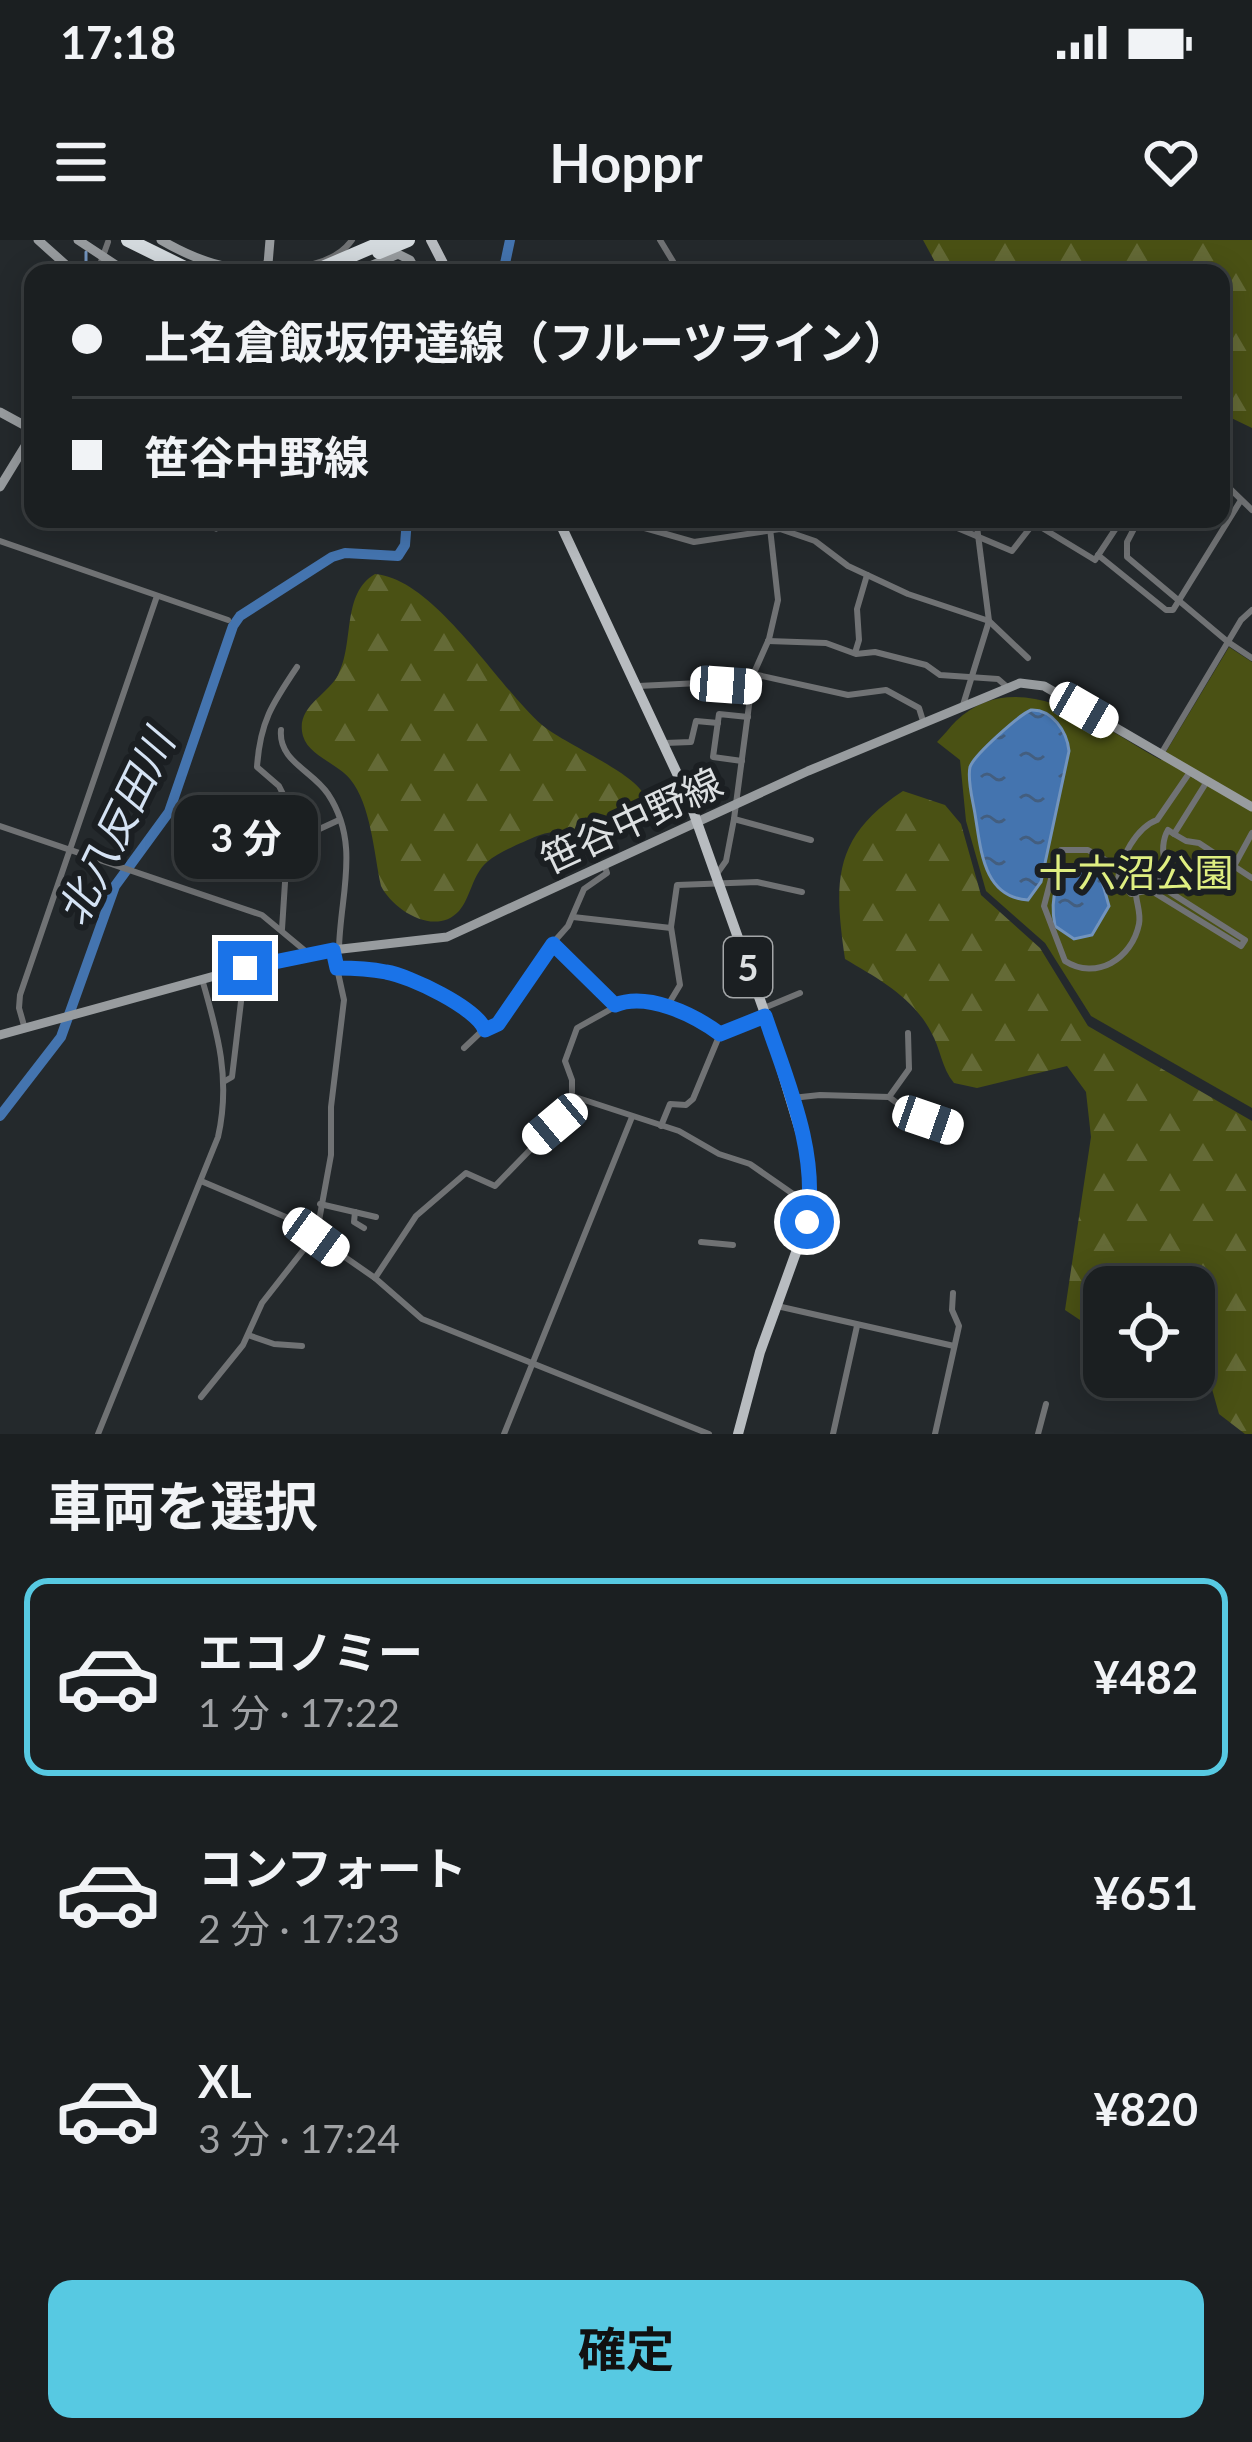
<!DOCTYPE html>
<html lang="ja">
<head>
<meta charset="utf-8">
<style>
	:root { --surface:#1b1f21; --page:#282c2e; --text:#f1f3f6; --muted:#a0a2a5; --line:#393d3f; --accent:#57c9e2 }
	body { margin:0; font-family:Lato,"Noto Sans JP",sans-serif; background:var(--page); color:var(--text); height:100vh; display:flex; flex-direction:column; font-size:45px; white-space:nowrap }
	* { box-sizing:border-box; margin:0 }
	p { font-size:39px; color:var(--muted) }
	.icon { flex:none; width:66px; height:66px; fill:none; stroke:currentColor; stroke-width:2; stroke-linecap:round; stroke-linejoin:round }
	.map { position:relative; height:1194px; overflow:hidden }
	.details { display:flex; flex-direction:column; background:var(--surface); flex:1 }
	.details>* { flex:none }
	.guide { position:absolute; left:24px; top:24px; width:1206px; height:264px; border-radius:24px; box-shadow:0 6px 30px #0003,0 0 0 3px var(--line); display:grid; align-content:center; height:264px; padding:0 48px; background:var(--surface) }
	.controls { position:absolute; left:1083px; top:1026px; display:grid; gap:24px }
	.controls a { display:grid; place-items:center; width:132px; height:132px; border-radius:24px; background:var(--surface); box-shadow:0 6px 30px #0003,0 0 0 3px var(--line); font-size:60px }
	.end { position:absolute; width:54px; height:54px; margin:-27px; border:15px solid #1a73e8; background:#fff; box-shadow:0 0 0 6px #fff }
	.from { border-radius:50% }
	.bubble { position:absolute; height:84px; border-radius:24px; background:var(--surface); box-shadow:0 6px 30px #0003,0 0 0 3px var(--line); font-size:39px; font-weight:700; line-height:84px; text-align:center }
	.car { position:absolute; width:36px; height:72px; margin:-36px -18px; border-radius:15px; box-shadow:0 0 9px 3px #0007; background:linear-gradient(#fff 24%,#345 0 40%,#fff 0 76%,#345 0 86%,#fff 0) }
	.guide b { display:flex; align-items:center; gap:42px; height:114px; font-size:45px }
	.guide b+b { border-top:3px solid var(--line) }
	.guide i { width:30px; height:30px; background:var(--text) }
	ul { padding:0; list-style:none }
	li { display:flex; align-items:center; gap:36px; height:198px; margin:0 24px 18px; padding:0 24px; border:6px solid transparent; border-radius:24px }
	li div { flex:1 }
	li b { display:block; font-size:45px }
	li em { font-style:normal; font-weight:700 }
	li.current { border-color:var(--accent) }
	li>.icon { width:108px; height:108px; stroke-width:1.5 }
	h2 { padding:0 48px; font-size:54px; line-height:144px }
	.action { display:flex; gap:24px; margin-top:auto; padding:24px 48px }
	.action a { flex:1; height:138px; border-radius:24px; background:var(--accent); color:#111; font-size:48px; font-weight:700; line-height:138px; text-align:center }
	.status { display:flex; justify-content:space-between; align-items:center; height:84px; padding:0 60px; background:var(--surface); direction:ltr }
	.status svg { height:33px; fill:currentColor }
	header { display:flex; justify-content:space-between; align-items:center; height:156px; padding:0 48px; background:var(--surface); font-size:54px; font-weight:700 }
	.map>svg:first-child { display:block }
	.forest { fill:url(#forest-firs) }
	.park { fill:#4a5114 }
	.water { fill:url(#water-ripples); stroke:#7294be; stroke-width:3 }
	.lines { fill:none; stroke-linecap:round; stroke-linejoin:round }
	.stream { stroke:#7294be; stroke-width:3 }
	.river { stroke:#4474af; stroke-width:10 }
	.street { stroke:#707274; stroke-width:6 }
	.secondary { stroke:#989c9f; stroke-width:9 }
	.primary { stroke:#b8bcc0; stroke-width:10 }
	.highway { stroke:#d4dade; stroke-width:14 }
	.route { stroke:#1a73e8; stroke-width:15 }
	.labels { text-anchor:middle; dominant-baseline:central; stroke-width:12; stroke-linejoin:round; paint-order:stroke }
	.shield { fill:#1b1f22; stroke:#a3a6a8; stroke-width:3 }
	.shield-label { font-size:36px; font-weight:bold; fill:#dde0e2 }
	.street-label { font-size:39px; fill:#dde0e2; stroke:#1b1f22 }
	.park-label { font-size:39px; fill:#dfef81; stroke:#1b1f22 }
	.water-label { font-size:42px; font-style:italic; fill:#d5e3f4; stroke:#1b1f22 }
</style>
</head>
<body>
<div class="status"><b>17:18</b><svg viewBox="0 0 49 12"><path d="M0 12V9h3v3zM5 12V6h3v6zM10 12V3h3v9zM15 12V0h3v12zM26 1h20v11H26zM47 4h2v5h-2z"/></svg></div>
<header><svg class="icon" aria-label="menu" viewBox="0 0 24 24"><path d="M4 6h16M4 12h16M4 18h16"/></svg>Hoppr<svg class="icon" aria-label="heart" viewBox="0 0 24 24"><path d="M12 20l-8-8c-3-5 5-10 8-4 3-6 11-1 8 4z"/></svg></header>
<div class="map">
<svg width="1252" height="1194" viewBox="0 0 1252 1194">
	<defs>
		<pattern id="forest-firs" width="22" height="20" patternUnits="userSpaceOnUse" patternTransform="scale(3)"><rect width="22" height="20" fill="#4a5114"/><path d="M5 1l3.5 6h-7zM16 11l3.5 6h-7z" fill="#646a36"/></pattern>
		<pattern id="water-ripples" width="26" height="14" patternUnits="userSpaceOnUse" patternTransform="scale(3)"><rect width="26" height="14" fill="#4474af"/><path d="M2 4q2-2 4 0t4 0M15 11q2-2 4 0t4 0" fill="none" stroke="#435e7f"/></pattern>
	</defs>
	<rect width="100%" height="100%" fill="#24292c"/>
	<g class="forest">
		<polygon points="923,0 1252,0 1252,188 1221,173 1221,33 941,33"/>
		<path d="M375 334C435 339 497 446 542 485 566 505 640 535 645 558L631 586C601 599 567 584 537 596 523 602 499 612 487 622 472 635 471 657 459 671 435 697 393 670 381 646 374 614 371 564 350 539 337 523 309 516 303 496 295 467 327 456 338 435 355 403 341 354 375 334Z"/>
		<path d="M903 551 945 565 961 584 981 655 1040 708 1088 786 1252 881V1194H1245L1219 1174 1212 1149 1194 1134V1047H1104V1096L1065 1070 1091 897 1086 852 1067 826 977 848 954 843C941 827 941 809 931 792 913 757 877 738 845 719 834 643 832 597 903 551Z"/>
	</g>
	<path class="park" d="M1229 407 1252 422V868L1091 776 1045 703 986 651 966 581 960 520 937 502C944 495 950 487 956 481 1019 421 1103 488 1161 520Z"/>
	<g class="water">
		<path d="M1031 470C1052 469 1067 491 1069 511L1041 642 1028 660C983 657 981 610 975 574 973 561 967 540 970 527 974 515 1019 475 1031 470Z"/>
		<path d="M1084 624 1100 634 1109 666 1092 695 1074 699 1055 686C1050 661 1054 629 1084 624Z"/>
	</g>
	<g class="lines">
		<polyline class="stream" points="86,33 86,12"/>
		<g class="river">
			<polyline points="503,33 510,0"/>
			<polyline points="0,876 61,797 115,646 169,572 233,386 240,376 332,317 345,313 398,316 405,305 407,279"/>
		</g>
		<g class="street">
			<polyline points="660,0 680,33"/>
			<path d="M268 27C295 31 335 24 352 0"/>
			<polyline points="97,33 108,2"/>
			<polyline points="1221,240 1252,270"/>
			<polyline points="936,279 1012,311 1037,279"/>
			<polyline points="1139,279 1127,302 1127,317 1228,402 1252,418"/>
			<polyline points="1034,283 1095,320 1122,279"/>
			<polyline points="562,286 620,281 694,302 780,289 815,301 848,326 908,354 989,381 1028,418"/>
			<polyline points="0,301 228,380"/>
			<polyline points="1098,315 1166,370 1173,370 1241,260"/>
			<polyline points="768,401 826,403 856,414 875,412 926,425 940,435 998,439 1006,446"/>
			<polyline points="855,413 859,400 857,369 867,335"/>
			<polyline points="753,434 848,455 886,450 919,468 923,481"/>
			<polyline points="638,446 700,443 752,447"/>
			<polyline points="963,465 989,381 976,279"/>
			<path d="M281 490C278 521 313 531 328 554 361 604 340 655 339 709"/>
			<polyline points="665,503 691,502 696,481 718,483"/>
			<polyline points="1161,514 1241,380 1252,370"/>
			<polyline points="742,521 713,517 719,474 748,477"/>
			<path d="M1190 532 1206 543 1174 594 1168 590C1163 598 1161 614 1166 622L1157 644 1245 700 1241 706 1150 650 1131 654 1118 640C1119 619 1137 587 1157 580Z"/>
			<polyline points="734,579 811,600"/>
			<polyline points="0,586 262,675 309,714"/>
			<polyline points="1174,594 1186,601 1199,603 1252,638"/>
			<polyline points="282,597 300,598 339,580"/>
			<polyline points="1234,626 1252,593"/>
			<path d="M1118 627 1088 610H1061L1057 616 1044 666 1065 721C1096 741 1132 719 1139 684 1141 674 1137 665 1136 655"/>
			<polyline points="716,635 726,621 734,579 753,435 769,399 778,360 769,279"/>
			<polyline points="573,677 671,688"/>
			<path d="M282 689 286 627 282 603 284 556 279 546 257 527C260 482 272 464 297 427"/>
			<polyline points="554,705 615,765"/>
			<polyline points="333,710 344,760 331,867 331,915 316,997 375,1038 422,1079 709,1194"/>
			<path d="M337 727C353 728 370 729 386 732 410 736 477 768 485 790"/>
			<polyline points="668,765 680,745 671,687 677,645 757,642 802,652"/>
			<polyline points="764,768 800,753"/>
			<polyline points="25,789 19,768 20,755 157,356"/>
			<polyline points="720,794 765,776"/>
			<polyline points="464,808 483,790 498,784 544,713 568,686 584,649 607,633 604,624"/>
			<polyline points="225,841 232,837 245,728"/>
			<polyline points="572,856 572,840 565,821 577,788 629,759 653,766 668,765 720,794 693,859 686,865 670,864 661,886"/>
			<polyline points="889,857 913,875 951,887"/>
			<polyline points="792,858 820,855 889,857 909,829 908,793"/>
			<polyline points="201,941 314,989"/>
			<polyline points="320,964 376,977"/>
			<polyline points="355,972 354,982 364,988"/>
			<polyline points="701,1002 733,1005"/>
			<polyline points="375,1038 416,976 466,933 495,946 562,877 572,856 679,891 719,914 750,924 806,963"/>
			<polyline points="777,1066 954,1106"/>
			<polyline points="248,1095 274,1104 302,1106"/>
			<polyline points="201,1157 243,1105 262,1063 316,994"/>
			<path d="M98 1194 218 897C231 840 218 794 202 739"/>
			<polyline points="504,1194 632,877"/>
			<polyline points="833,1194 857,1086"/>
			<polyline points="935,1194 959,1086 952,1070 953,1053"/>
			<polyline points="1038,1194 1046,1164"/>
		</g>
		<g class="secondary">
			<polyline points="38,0 75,33"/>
			<polyline points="78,0 128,33"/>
			<path d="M161 0C190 17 235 37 268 24L270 0"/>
			<polyline points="354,33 398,14 410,20 417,33"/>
			<polyline points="0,172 33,190"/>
			<polyline points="0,247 33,193"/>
			<polyline points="199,279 216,287 228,279"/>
			<polyline points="537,279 560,286"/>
			<polyline points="0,795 258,724 333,710 447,697 808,531 1020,443 1044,446 1252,567"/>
		</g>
		<g class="primary">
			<polyline points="431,0 448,33"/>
			<polyline points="558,279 688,557 763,768 807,914 811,945 807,982 760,1112 738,1194"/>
		</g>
		<g class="highway">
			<polyline points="128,0 195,33"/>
			<polyline points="379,12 408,0"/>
			<polyline points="311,33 388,0"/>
		</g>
	</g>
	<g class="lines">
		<path class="route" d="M245 728 333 710 337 728C353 728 371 729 386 732 410 736 477 768 485 790L498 784 553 704 615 765C647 752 693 774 720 794L765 776C787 842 819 912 807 982"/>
	</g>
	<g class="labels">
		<rect class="shield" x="724" y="697" width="48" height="60" rx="9"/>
		<g class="shield-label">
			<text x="748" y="727">5</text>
		</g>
		<g class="street-label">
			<text transform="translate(631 580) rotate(-25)">笹谷中野線</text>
		</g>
		<g class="park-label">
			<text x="1136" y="632">十六沼公園</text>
		</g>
		<g class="water-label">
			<text transform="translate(115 587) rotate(-64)">北八反田川</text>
		</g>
	</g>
</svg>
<div class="controls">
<a><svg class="icon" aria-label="locate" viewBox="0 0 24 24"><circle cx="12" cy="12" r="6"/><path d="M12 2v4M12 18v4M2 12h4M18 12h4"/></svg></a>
</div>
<i class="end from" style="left:807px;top:982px"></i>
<i class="end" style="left:245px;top:728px"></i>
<div class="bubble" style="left:174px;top:555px;width:144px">3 分</div>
<i class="car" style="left:726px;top:445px;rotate:94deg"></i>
<i class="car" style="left:1084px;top:470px;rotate:120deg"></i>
<i class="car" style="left:928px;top:880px;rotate:109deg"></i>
<i class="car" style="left:555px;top:884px;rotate:230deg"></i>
<i class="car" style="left:316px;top:997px;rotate:126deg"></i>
<div class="guide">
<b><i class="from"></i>上名倉飯坂伊達線（フルーツライン）</b>
<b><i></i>笹谷中野線</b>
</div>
</div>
<section class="details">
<h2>車両を選択</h2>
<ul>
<li class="current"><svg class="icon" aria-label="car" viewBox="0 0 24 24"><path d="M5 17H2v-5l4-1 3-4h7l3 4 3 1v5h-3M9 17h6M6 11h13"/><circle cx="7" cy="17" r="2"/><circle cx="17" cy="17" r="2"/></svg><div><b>エコノミー</b><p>1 分 · 17:22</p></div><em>¥482</em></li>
<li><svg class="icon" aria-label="car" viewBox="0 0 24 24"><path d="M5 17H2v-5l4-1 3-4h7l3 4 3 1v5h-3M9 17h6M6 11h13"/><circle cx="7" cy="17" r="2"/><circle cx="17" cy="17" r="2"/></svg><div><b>コンフォート</b><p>2 分 · 17:23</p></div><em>¥651</em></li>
<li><svg class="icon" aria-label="car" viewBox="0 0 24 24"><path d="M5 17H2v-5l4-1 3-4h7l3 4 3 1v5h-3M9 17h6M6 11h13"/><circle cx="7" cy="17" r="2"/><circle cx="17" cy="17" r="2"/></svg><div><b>XL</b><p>3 分 · 17:24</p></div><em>¥820</em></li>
</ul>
<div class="action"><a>確定</a></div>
</section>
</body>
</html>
